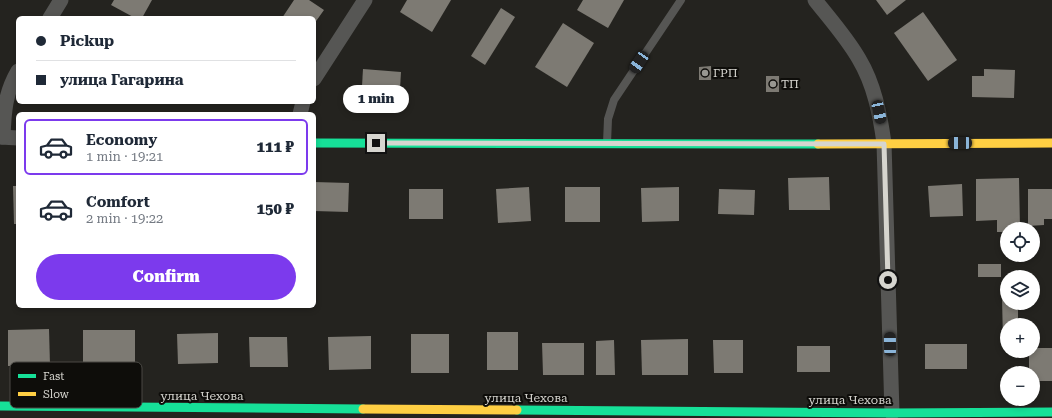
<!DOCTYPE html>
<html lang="en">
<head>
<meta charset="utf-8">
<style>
	:root { --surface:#fff; --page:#f6f6f7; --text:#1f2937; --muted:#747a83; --line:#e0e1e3; --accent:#7c3aed }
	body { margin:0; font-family:"Roboto Serif",serif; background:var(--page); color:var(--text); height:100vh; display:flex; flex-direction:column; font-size:15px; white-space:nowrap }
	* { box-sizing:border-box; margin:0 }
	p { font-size:13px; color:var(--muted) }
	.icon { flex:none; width:22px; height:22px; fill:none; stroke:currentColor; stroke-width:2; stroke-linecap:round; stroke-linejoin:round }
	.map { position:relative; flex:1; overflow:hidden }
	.drawer { position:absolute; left:16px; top:112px; width:300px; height:196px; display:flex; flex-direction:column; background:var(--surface); border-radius:6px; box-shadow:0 2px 6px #0003 }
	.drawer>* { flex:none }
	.guide { position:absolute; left:16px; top:16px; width:300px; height:88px; border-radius:6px; box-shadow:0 2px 6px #0003; display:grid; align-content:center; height:88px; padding:0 20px; background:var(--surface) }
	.controls { position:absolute; left:1000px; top:222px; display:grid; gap:8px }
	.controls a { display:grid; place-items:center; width:40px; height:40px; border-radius:50%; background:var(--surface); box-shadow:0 2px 6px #0003; font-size:20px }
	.end { position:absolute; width:18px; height:18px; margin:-9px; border:5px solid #d6d5cf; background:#111; box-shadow:0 0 0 2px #111 }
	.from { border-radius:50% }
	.bubble { position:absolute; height:28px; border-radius:14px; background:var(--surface); box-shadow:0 2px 6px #0003; font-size:13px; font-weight:800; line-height:28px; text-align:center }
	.car { position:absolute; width:12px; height:24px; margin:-12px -6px; border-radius:5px; box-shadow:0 0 3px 1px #0007; background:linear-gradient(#222 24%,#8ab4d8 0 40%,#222 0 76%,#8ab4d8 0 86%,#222 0) }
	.guide b { display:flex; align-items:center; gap:14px; height:38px; font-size:15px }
	.guide b+b { border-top:1px solid var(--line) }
	.guide i { width:10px; height:10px; background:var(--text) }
	ul { padding:7px 0 0; list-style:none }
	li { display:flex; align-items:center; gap:12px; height:56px; margin:0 8px 6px; padding:0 12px; border:2px solid transparent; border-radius:6px }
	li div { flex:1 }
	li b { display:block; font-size:15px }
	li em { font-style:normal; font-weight:800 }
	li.current { border-color:var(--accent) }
	li>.icon { width:36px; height:36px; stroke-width:1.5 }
	.button { display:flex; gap:8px; margin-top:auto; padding:8px 20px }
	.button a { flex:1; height:46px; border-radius:24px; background:var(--accent); color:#fff; font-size:16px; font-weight:800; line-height:46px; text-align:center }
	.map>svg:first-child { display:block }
	.building { fill:#7d7a73 }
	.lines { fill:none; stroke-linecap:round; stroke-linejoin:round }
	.lane { stroke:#565654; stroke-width:8 }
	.street { stroke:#565654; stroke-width:15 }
	.fast { stroke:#16e098; stroke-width:9 }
	.slow { stroke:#ffcf43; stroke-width:9 }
	.route { stroke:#d6d5cf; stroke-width:5 }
	.poi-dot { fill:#989791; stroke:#0e0d0a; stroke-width:1.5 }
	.labels { text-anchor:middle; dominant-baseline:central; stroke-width:4; stroke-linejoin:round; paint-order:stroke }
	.poi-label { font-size:12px; fill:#d6d5cf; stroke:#0e0d0a; text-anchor:start }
	.street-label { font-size:12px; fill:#d6d5cf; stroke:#0e0d0a }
	.key { fill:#0e0d0a; stroke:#4a4945; stroke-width:1 }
	.key-label { font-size:11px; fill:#d6d5cf }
</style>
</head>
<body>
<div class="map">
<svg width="1052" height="418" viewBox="0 0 1052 418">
	<rect width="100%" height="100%" fill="#24231f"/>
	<g class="building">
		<polygon points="114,0 152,0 142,18 135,18 111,5"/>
		<polygon points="294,0 309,0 324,10 314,24 314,18 282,18"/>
		<polygon points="407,0 451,0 432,32 400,12"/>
		<polygon points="583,0 624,0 608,28 577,10"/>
		<polygon points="876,0 906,0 887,15"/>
		<polygon points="501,8 515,17 485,65 471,56"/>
		<polygon points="923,12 957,60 928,81 894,33"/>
		<polygon points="563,23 594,43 567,87 535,67"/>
		<polygon points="711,66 711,80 699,80 699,67"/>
		<polygon points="363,69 401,72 399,106 361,103"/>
		<polygon points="984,69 1015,70 1014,98 972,97 972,76 984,76"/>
		<rect x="766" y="76" width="13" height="16"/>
		<polygon points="829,177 830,210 789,210 788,178"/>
		<polygon points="1019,178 1020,229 1007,229 1007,232 997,232 997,220 976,221 976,179"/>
		<polygon points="314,182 349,183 348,212 314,211"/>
		<polygon points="962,184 963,216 930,217 928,186"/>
		<polygon points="13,186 18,186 18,224 14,224"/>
		<polygon points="529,187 531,221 498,223 496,189"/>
		<rect x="565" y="187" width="35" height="35"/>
		<polygon points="679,187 679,221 642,222 641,188"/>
		<rect x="409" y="189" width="34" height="30"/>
		<polygon points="719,189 755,190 754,215 718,214"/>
		<polygon points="1028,189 1052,189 1052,219 1044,219 1044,225 1028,226"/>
		<rect x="978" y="264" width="23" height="13"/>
		<polygon points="1002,297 1007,297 1007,303 1018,303 1018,325 1007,325 1007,341 1003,342"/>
		<polygon points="49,329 50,365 8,366 8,330"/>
		<rect x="83" y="330" width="52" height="33"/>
		<rect x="487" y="332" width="31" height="38"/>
		<polygon points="218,333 218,363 178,364 177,334"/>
		<rect x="411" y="334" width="38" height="39"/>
		<polygon points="371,336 371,369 329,370 328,337"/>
		<polygon points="249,337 287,337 288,367 250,367"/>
		<polygon points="688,339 688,375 642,375 641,340"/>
		<polygon points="614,340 615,375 596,375 596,341"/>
		<polygon points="713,340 743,340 743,373 714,373"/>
		<polygon points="542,343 584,343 584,375 543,375"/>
		<rect x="925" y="344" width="42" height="25"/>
		<rect x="797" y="346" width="33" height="26"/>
		<polygon points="1033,348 1052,348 1052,381 1033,381 1033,373 1029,373 1029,351 1033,351"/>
	</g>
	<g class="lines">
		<polyline class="lane" points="607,143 608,119 614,100 681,0"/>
		<g class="street">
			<path d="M815 0C830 19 847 38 859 59 874 84 880 114 884 143L892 413"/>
			<polyline points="50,18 61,0"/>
			<polyline points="314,79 365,0"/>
			<polyline points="300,114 303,102"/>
			<polyline points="0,137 18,138"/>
			<path d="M3 137C4 112 5 93 18 71"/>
		</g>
		<g class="fast">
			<polyline points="314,143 818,144"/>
			<polyline points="0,406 363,409"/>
			<polyline points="517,410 892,413 1052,412"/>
		</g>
		<g class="slow">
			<polyline points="818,144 1052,143"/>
			<polyline points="363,409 517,410"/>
		</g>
	</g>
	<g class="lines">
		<polyline class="route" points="376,143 884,144 888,280"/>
	</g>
	<g class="poi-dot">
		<circle cx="705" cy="73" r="4"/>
		<circle cx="773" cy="84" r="4"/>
	</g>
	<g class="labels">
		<g class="poi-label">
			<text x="713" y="73">ГРП</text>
			<text x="781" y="84">ТП</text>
		</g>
		<g class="street-label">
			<text x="202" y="396">улица Чехова</text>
			<text x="526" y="398">улица Чехова</text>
			<text x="850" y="400">улица Чехова</text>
		</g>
	</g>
	<rect x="10" y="362" width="132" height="46" rx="6" class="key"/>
	<rect x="18" y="374" width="18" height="4" fill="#16e098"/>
	<rect x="18" y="392" width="18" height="4" fill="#ffcf43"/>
	<g class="key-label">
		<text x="43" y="380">Fast</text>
		<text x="43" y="398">Slow</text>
	</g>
</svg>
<div class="controls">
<a><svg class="icon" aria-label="locate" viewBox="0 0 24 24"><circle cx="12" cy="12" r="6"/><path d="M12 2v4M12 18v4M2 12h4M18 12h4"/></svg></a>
<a><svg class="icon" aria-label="layers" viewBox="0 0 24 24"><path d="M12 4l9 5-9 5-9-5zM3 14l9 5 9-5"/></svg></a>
<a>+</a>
<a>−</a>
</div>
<i class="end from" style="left:888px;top:280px"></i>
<i class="end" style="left:376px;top:143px"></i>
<div class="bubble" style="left:343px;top:85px;width:66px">1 min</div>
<i class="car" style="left:639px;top:62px;rotate:214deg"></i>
<i class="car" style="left:879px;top:112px;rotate:168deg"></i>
<i class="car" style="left:960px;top:143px;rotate:270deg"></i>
<i class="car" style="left:890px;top:344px;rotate:359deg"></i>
<div class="guide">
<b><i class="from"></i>Pickup</b>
<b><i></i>улица Гагарина</b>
</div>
<section class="drawer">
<ul>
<li class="current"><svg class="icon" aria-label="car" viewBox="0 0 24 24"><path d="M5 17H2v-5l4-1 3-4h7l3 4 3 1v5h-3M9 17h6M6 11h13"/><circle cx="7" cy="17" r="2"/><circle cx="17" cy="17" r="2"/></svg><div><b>Economy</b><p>1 min · 19:21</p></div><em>111 ₽</em></li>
<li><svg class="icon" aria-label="car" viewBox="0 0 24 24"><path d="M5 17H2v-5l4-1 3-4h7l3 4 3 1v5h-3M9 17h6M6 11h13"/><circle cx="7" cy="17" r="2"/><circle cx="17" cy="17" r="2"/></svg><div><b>Comfort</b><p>2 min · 19:22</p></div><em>150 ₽</em></li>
</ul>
<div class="button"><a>Confirm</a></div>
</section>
</div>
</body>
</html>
